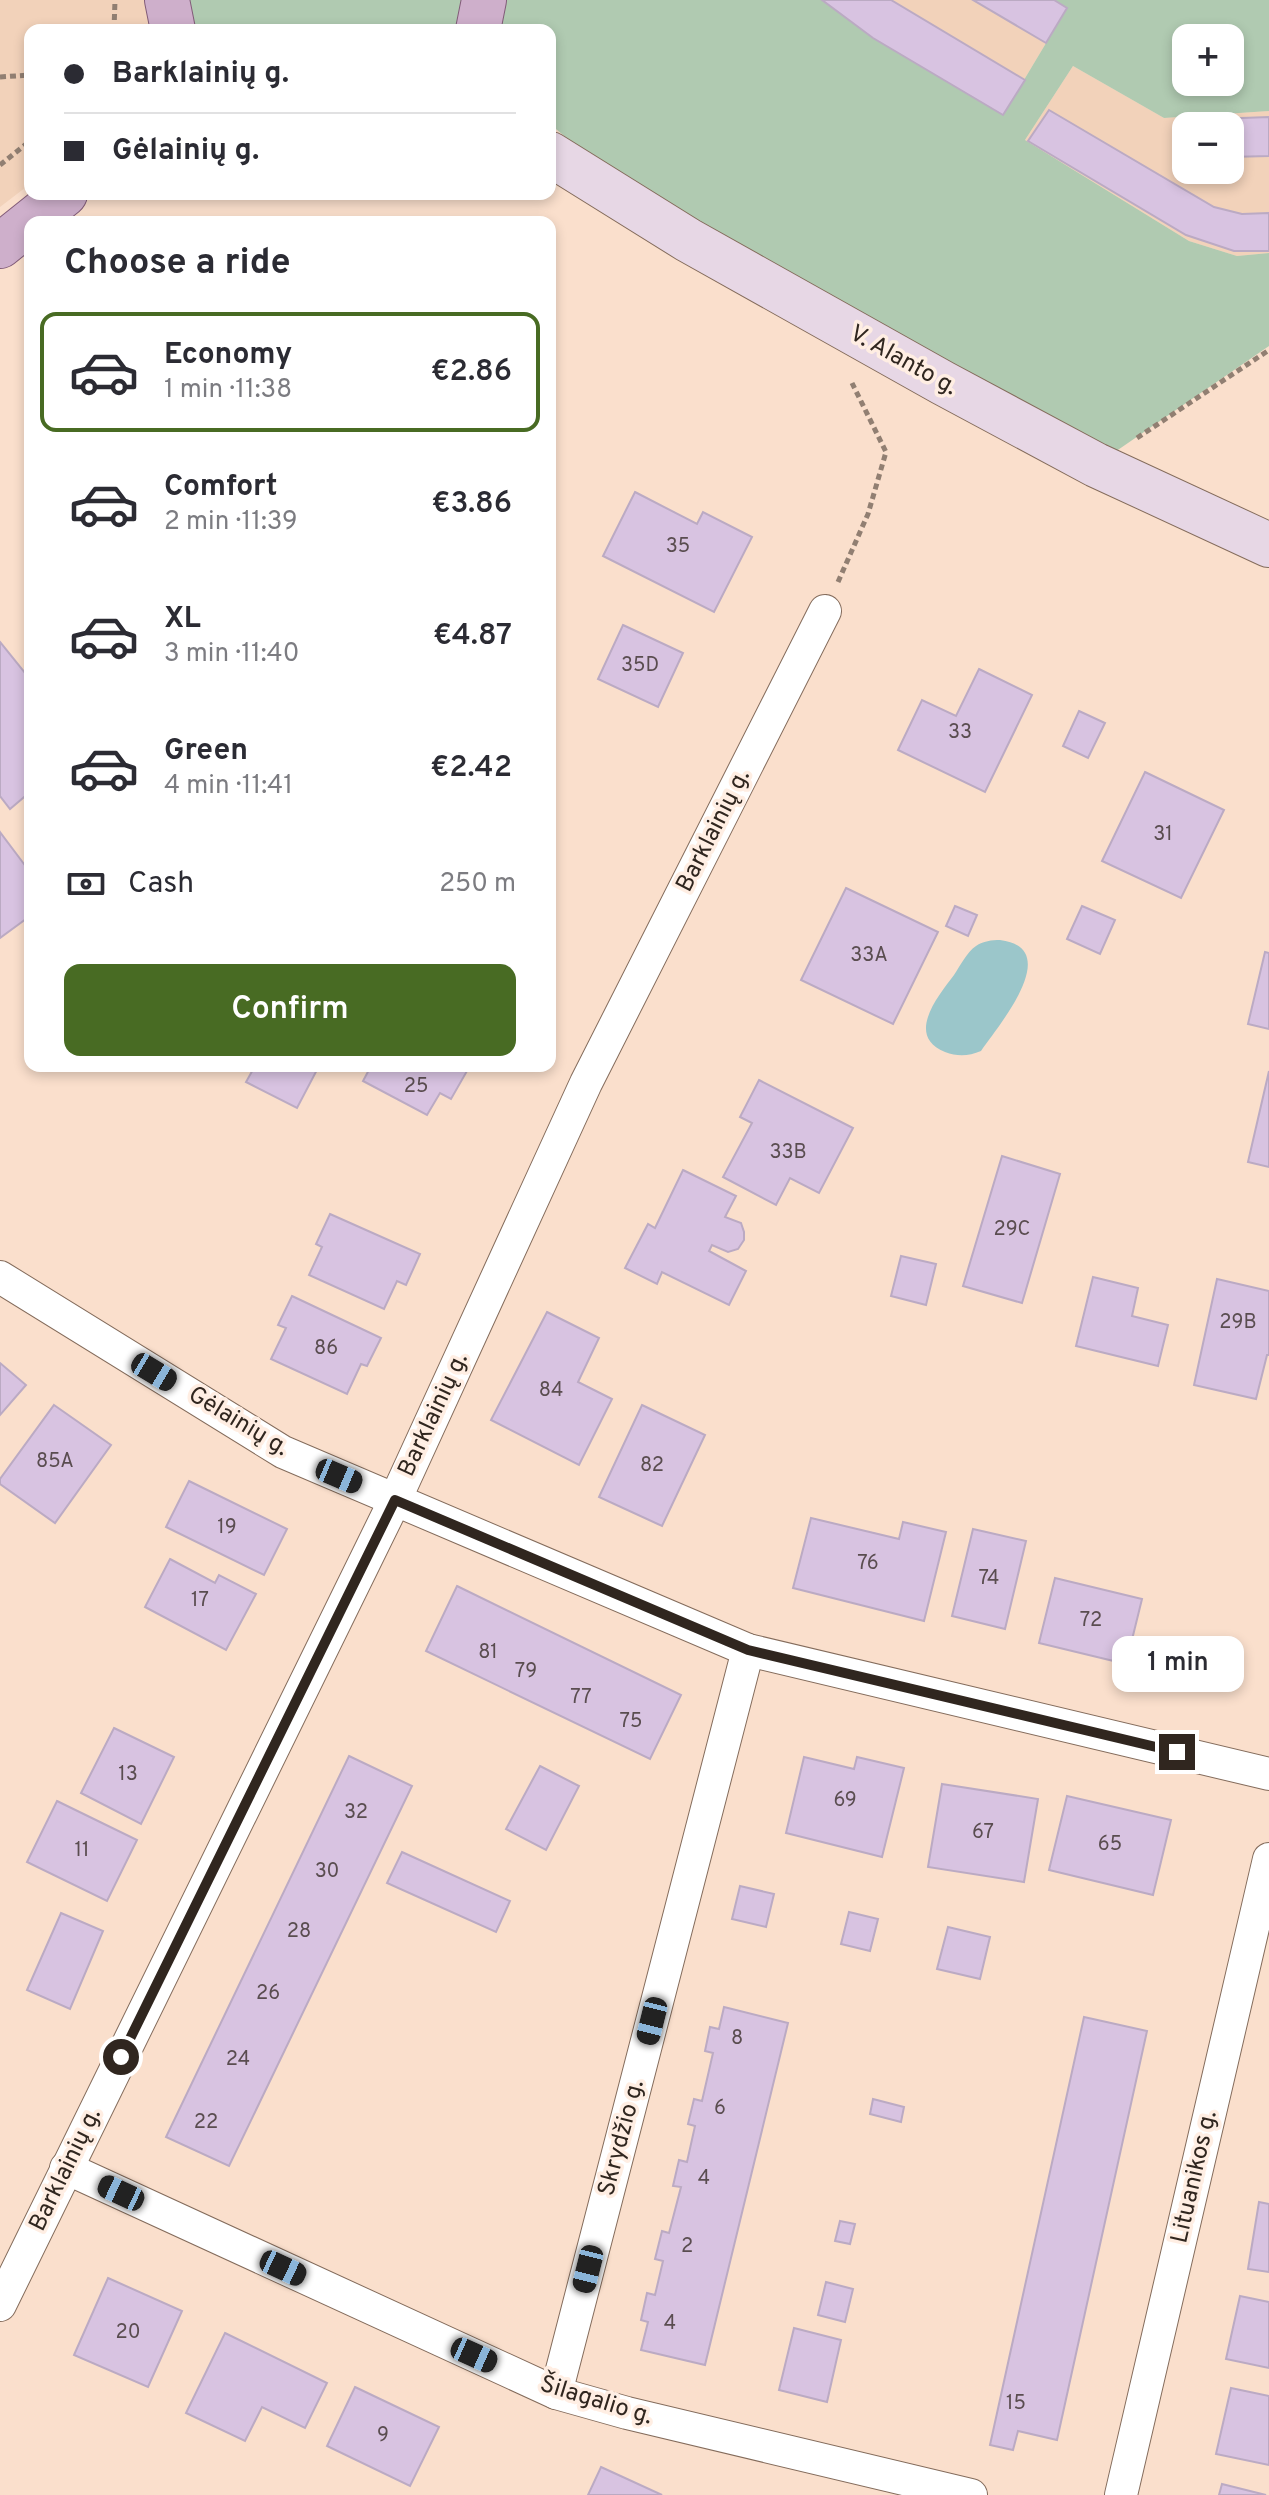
<!DOCTYPE html>
<html lang="en">
<head>
<meta charset="utf-8">
<style>
	:root { --surface:#fff; --page:#f7f7f7; --text:#2b2b33; --muted:#7c7c81; --line:#e1e1e2; --accent:#486b23 }
	body { margin:0; font-family:Overpass,sans-serif; background:var(--page); color:var(--text); height:100vh; display:flex; flex-direction:column; font-size:30px; white-space:nowrap }
	* { box-sizing:border-box; margin:0 }
	p { font-size:26px; color:var(--muted) }
	.icon { flex:none; width:44px; height:44px; fill:none; stroke:currentColor; stroke-width:2; stroke-linecap:round; stroke-linejoin:round }
	.map { position:relative; flex:1; overflow:hidden }
	.drawer { position:absolute; left:24px; top:216px; width:532px; height:856px; display:flex; flex-direction:column; background:var(--surface); border-radius:16px; box-shadow:0 4px 12px #0003 }
	.drawer>* { flex:none }
	.guide { position:absolute; left:24px; top:24px; width:532px; height:176px; border-radius:16px; box-shadow:0 4px 12px #0003; display:grid; align-content:center; height:176px; padding:0 40px; background:var(--surface) }
	.fabs { position:absolute; left:1172px; top:24px; display:grid; gap:16px }
	.fabs a { display:grid; place-items:center; width:72px; height:72px; border-radius:16px; background:var(--surface); box-shadow:0 4px 12px #0003; font-size:40px }
	.end { position:absolute; width:36px; height:36px; margin:-18px; border:10px solid #30261f; background:#fff; box-shadow:0 0 0 4px #fff }
	.from { border-radius:50% }
	.bubble { position:absolute; height:56px; border-radius:16px; background:var(--surface); box-shadow:0 4px 12px #0003; font-size:26px; font-weight:600; line-height:56px; text-align:center }
	.car { position:absolute; width:24px; height:48px; margin:-24px -12px; border-radius:10px; box-shadow:0 0 6px 2px #0007; background:linear-gradient(#222 24%,#8ab4d8 0 40%,#222 0 76%,#8ab4d8 0 86%,#222 0) }
	.guide b { display:flex; align-items:center; gap:28px; height:76px; font-size:30px }
	.guide b+b { border-top:2px solid var(--line) }
	.guide i { width:20px; height:20px; background:var(--text) }
	ul { padding:0; list-style:none }
	li { display:flex; align-items:center; gap:24px; height:120px; margin:0 16px 12px; padding:0 24px; border:4px solid transparent; border-radius:16px }
	li div { flex:1 }
	li b { display:block; font-size:30px }
	li em { font-style:normal; font-weight:600 }
	li.active { border-color:var(--accent) }
	li>.icon { width:72px; height:72px; stroke-width:1.5 }
	h2 { padding:0 40px; font-size:36px; line-height:96px }
	.pay { display:flex; align-items:center; gap:20px; height:88px; padding:0 40px; font-size:30px }
	.pay p { margin-inline-start:auto }
	.action { display:flex; gap:16px; margin-top:auto; padding:16px 40px }
	.action a { flex:1; height:92px; border-radius:16px; background:var(--accent); color:#fff; font-size:32px; font-weight:600; line-height:92px; text-align:center }
	.map>svg:first-child { display:block }
	.built { fill:#f2d2ba; fill-rule:evenodd }
	.green { fill:#b0cab1; fill-rule:evenodd }
	.water { fill:#9bc6ca }
	.building { fill:#d8c3e1; stroke:#bbaac3; stroke-width:2 }
	.lines { fill:none; stroke-linecap:round; stroke-linejoin:round }
	.minor-casing { stroke:#846c5c; stroke-width:34 }
	.secondary-casing { stroke:#846c5c; stroke-width:46 }
	.primary-casing { stroke:#825c79; stroke-width:46 }
	.path { stroke:#917f72; stroke-width:5; stroke-dasharray:6 4; stroke-linecap:butt }
	.minor { stroke:#fff; stroke-width:32 }
	.secondary { stroke:#e7d7e5; stroke-width:44 }
	.primary { stroke:#ceafcb; stroke-width:44 }
	.route { stroke:#30261f; stroke-width:10 }
	.labels { text-anchor:middle; dominant-baseline:central; stroke-width:7; stroke-linejoin:round; paint-order:stroke }
	.number-label { font-size:20px; fill:#5a4d50 }
	.street-label { font-size:24px; fill:#30261f; stroke:#ffeee3 }
</style>
</head>
<body>
<div class="map">
<svg width="1269" height="2495" viewBox="0 0 1269 2495">
	<rect width="100%" height="100%" fill="#fadfcc"/>
	<g class="built">
		<polygon points="0,0 151,0 156,30 30,30 30,184 0,207"/>
		<polygon points="822,0 1054,0 1067,8 1003,115 873,38"/>
		<path d="M1073 66 1164 118 1269 111V253L1237 256 1189 241 1025 140ZM1186 126H1230V170H1186Z"/>
	</g>
	<g class="green">
		<polygon points="188,0 468,0 462,30 194,30"/>
		<path d="M504 0H822L873 38 1003 115 1067 8 1054 0H1269V111L1164 118 1073 66 1025 140 1189 241 1237 256 1269 253V346L1096 465 688 240 550 124V30H501ZM1186 38H1230V82H1186Z"/>
	</g>
	<path class="water" d="M1000 940C1065 948 998 1026 981 1051 969 1056 958 1057 945 1052 905 1036 938 996 954 975 960 966 967 952 976 946 983 941 992 940 1000 940Z"/>
	<g class="building">
		<polygon points="822,0 891,0 1025,80 1003,115 873,38"/>
		<polygon points="973,0 1054,0 1067,8 1046,43"/>
		<polygon points="1049,110 1214,207 1242,214 1269,213 1269,251 1234,251 1186,235 1028,141"/>
		<polygon points="1269,117 1269,156 1230,157 1230,126 1188,126 1188,120"/>
		<polygon points="635,492 697,524 703,512 752,537 714,612 603,556"/>
		<polygon points="623,625 683,653 658,707 598,679"/>
		<polygon points="0,642 30,679 30,792 10,809 0,796"/>
		<polygon points="979,669 1032,695 985,792 898,750 922,700 956,716"/>
		<polygon points="1079,711 1105,723 1088,758 1063,746"/>
		<polygon points="1145,772 1224,810 1181,898 1102,861"/>
		<polygon points="0,832 30,872 30,916 0,938"/>
		<polygon points="846,888 938,932 893,1024 801,980"/>
		<polygon points="955,906 977,915 968,936 946,926"/>
		<polygon points="1082,906 1115,920 1100,954 1067,939"/>
		<polygon points="1265,952 1269,953 1269,1029 1248,1024"/>
		<polygon points="255,1066 319,1066 297,1108 246,1082"/>
		<polygon points="371,1066 458,1066 467,1071 451,1099 440,1093 427,1115 363,1081"/>
		<polygon points="1269,1071 1269,1167 1248,1162"/>
		<polygon points="759,1080 853,1128 819,1193 790,1178 776,1205 723,1177 752,1123 740,1117"/>
		<polygon points="1002,1156 1060,1174 1022,1303 963,1286"/>
		<polygon points="683,1170 736,1196 725,1217 741,1223 744,1232 744,1240 738,1249 728,1252 712,1245 709,1251 746,1271 729,1305 662,1272 657,1284 625,1268 648,1224 655,1228"/>
		<polygon points="330,1214 420,1254 406,1285 397,1281 384,1309 309,1275 322,1247 316,1244"/>
		<polygon points="901,1256 936,1264 926,1305 891,1296"/>
		<polygon points="1093,1277 1138,1288 1132,1316 1168,1325 1158,1366 1076,1346"/>
		<polygon points="1217,1279 1269,1291 1269,1355 1267,1355 1256,1399 1194,1385"/>
		<polygon points="292,1296 381,1338 367,1366 361,1364 347,1394 271,1359 286,1328 278,1325"/>
		<polygon points="547,1312 599,1338 578,1382 612,1399 579,1465 491,1420"/>
		<polygon points="0,1363 26,1385 0,1415"/>
		<polygon points="54,1405 111,1445 55,1523 0,1484 0,1479"/>
		<polygon points="642,1405 705,1435 662,1526 599,1497"/>
		<polygon points="189,1481 287,1529 264,1575 166,1527"/>
		<polygon points="811,1518 899,1539 903,1522 946,1532 924,1621 793,1588"/>
		<polygon points="973,1529 1026,1541 1005,1629 952,1616"/>
		<polygon points="170,1559 215,1583 219,1575 256,1594 226,1650 145,1607"/>
		<polygon points="1055,1578 1142,1599 1126,1664 1039,1643"/>
		<polygon points="457,1586 681,1695 650,1759 426,1651"/>
		<polygon points="114,1728 174,1757 141,1824 81,1793"/>
		<polygon points="349,1756 412,1786 229,2166 166,2137"/>
		<polygon points="804,1757 854,1769 857,1757 904,1768 882,1857 786,1833"/>
		<polygon points="540,1766 579,1786 546,1850 506,1829"/>
		<polygon points="942,1784 1038,1799 1024,1882 928,1867"/>
		<polygon points="1067,1796 1171,1820 1153,1895 1049,1870"/>
		<polygon points="57,1801 137,1840 107,1901 27,1862"/>
		<polygon points="402,1852 510,1901 496,1932 387,1883"/>
		<polygon points="740,1886 774,1894 766,1927 732,1919"/>
		<polygon points="849,1912 878,1919 870,1951 841,1944"/>
		<polygon points="61,1913 103,1931 70,2009 27,1990"/>
		<polygon points="948,1927 990,1937 980,1979 937,1969"/>
		<polygon points="724,2007 788,2023 705,2365 641,2350 648,2322 641,2320 647,2293 655,2295 663,2261 655,2259 662,2231 669,2233 681,2187 673,2186 679,2160 687,2162 695,2126 688,2124 694,2099 702,2101 713,2053 705,2051 710,2027 719,2029"/>
		<polygon points="1084,2017 1147,2031 1057,2440 1018,2431 1013,2450 990,2445"/>
		<polygon points="873,2099 904,2107 901,2122 870,2114"/>
		<polygon points="1259,2202 1269,2204 1269,2272 1248,2269"/>
		<polygon points="840,2221 855,2224 850,2244 835,2241"/>
		<polygon points="108,2278 182,2311 148,2387 74,2355"/>
		<polygon points="826,2282 853,2289 845,2322 818,2315"/>
		<polygon points="1240,2296 1269,2302 1269,2368 1226,2359"/>
		<polygon points="794,2328 841,2340 827,2402 779,2390"/>
		<polygon points="225,2333 327,2383 305,2428 262,2407 245,2441 186,2413"/>
		<polygon points="355,2387 439,2427 410,2486 327,2446"/>
		<polygon points="1231,2388 1269,2396 1269,2465 1216,2454"/>
		<polygon points="601,2467 662,2495 588,2495"/>
		<polygon points="1222,2484 1266,2495 1219,2495"/>
	</g>
	<g class="lines">
		<defs>
			<g id="minor">
				<polyline points="0,1277 283,1452 748,1650 1269,1774"/>
				<polyline points="66,2168 556,2393 627,2413 971,2495"/>
				<polyline points="0,2305 395,1500 586,1083 825,611"/>
				<polyline points="556,2393 748,1650"/>
				<polyline points="1121,2495 1269,1859"/>
			</g>
			<polyline id="secondary" points="550,154 688,240 943,383 1096,465 1269,545"/>
			<g id="primary">
				<polyline points="167,0 173,30"/>
				<polyline points="478,30 484,0"/>
				<polyline points="0,246 65,194"/>
			</g>
		</defs>
		<use href="#minor" class="minor-casing"/>
		<use href="#secondary" class="secondary-casing"/>
		<use href="#primary" class="primary-casing"/>
		<g class="path">
			<polyline points="114,30 115,0"/>
			<polyline points="0,77 30,75"/>
			<polyline points="0,165 30,141"/>
			<polyline points="1137,438 1269,350"/>
			<polyline points="838,582 868,514 886,452 852,383"/>
		</g>
		<use href="#minor" class="minor"/>
		<use href="#secondary" class="secondary"/>
		<use href="#primary" class="primary"/>
	</g>
	<g class="lines">
		<polyline class="route" points="121,2057 395,1500 748,1650 1177,1752"/>
	</g>
	<g class="labels">
		<g class="number-label">
			<text x="678" y="547">35</text>
			<text x="640" y="666">35D</text>
			<text x="960" y="733">33</text>
			<text x="1163" y="835">31</text>
			<text x="869" y="956">33A</text>
			<text x="416" y="1087">25</text>
			<text x="788" y="1153">33B</text>
			<text x="1012" y="1230">29C</text>
			<text x="1238" y="1323">29B</text>
			<text x="326" y="1349">86</text>
			<text x="551" y="1391">84</text>
			<text x="55" y="1462">85A</text>
			<text x="652" y="1466">82</text>
			<text x="227" y="1528">19</text>
			<text x="868" y="1564">76</text>
			<text x="989" y="1579">74</text>
			<text x="200" y="1601">17</text>
			<text x="1091" y="1621">72</text>
			<text x="488" y="1653">81</text>
			<text x="526" y="1672">79</text>
			<text x="581" y="1698">77</text>
			<text x="631" y="1722">75</text>
			<text x="128" y="1775">13</text>
			<text x="845" y="1801">69</text>
			<text x="356" y="1813">32</text>
			<text x="983" y="1833">67</text>
			<text x="1110" y="1845">65</text>
			<text x="82" y="1851">11</text>
			<text x="327" y="1872">30</text>
			<text x="299" y="1932">28</text>
			<text x="268" y="1994">26</text>
			<text x="737" y="2039">8</text>
			<text x="238" y="2060">24</text>
			<text x="720" y="2109">6</text>
			<text x="206" y="2123">22</text>
			<text x="704" y="2179">4</text>
			<text x="687" y="2247">2</text>
			<text x="670" y="2324">4</text>
			<text x="128" y="2333">20</text>
			<text x="1016" y="2404">15</text>
			<text x="383" y="2436">9</text>
		</g>
		<g class="street-label">
			<text transform="translate(903 361) rotate(29)">V. Alanto g.</text>
			<text transform="translate(714 831) rotate(-63)">Barklainių g.</text>
			<text transform="translate(434 1415) rotate(-65)">Barklainių g.</text>
			<text transform="translate(238 1422) rotate(31)">Gėlainių g.</text>
			<text transform="translate(622 2138) rotate(-75)">Skrydžio g.</text>
			<text transform="translate(66 2170) rotate(-64)">Barklainių g.</text>
			<text transform="translate(1195 2177) rotate(-77)">Lituanikos g.</text>
			<text transform="translate(596 2401) rotate(17)">Šilagalio g.</text>
		</g>
	</g>
</svg>
<div class="fabs">
<a>+</a>
<a>−</a>
</div>
<i class="end from" style="left:121px;top:2057px"></i>
<i class="end" style="left:1177px;top:1752px"></i>
<div class="bubble" style="left:1112px;top:1636px;width:132px">1 min</div>
<i class="car" style="left:154px;top:1372px;rotate:121deg"></i>
<i class="car" style="left:339px;top:1476px;rotate:113deg"></i>
<i class="car" style="left:652px;top:2021px;rotate:194deg"></i>
<i class="car" style="left:121px;top:2193px;rotate:295deg"></i>
<i class="car" style="left:283px;top:2268px;rotate:115deg"></i>
<i class="car" style="left:588px;top:2269px;rotate:194deg"></i>
<i class="car" style="left:474px;top:2355px;rotate:114deg"></i>
<div class="guide">
<b><i class="from"></i>Barklainių g.</b>
<b><i></i>Gėlainių g.</b>
</div>
<section class="drawer">
<h2>Choose a ride</h2>
<ul>
<li class="active"><svg class="icon" aria-label="car" viewBox="0 0 24 24"><path d="M5 17H2v-5l4-1 3-4h7l3 4 3 1v5h-3M9 17h6M6 11h13"/><circle cx="7" cy="17" r="2"/><circle cx="17" cy="17" r="2"/></svg><div><b>Economy</b><p>1 min · 11:38</p></div><em>€2.86</em></li>
<li><svg class="icon" aria-label="car" viewBox="0 0 24 24"><path d="M5 17H2v-5l4-1 3-4h7l3 4 3 1v5h-3M9 17h6M6 11h13"/><circle cx="7" cy="17" r="2"/><circle cx="17" cy="17" r="2"/></svg><div><b>Comfort</b><p>2 min · 11:39</p></div><em>€3.86</em></li>
<li><svg class="icon" aria-label="car" viewBox="0 0 24 24"><path d="M5 17H2v-5l4-1 3-4h7l3 4 3 1v5h-3M9 17h6M6 11h13"/><circle cx="7" cy="17" r="2"/><circle cx="17" cy="17" r="2"/></svg><div><b>XL</b><p>3 min · 11:40</p></div><em>€4.87</em></li>
<li><svg class="icon" aria-label="car" viewBox="0 0 24 24"><path d="M5 17H2v-5l4-1 3-4h7l3 4 3 1v5h-3M9 17h6M6 11h13"/><circle cx="7" cy="17" r="2"/><circle cx="17" cy="17" r="2"/></svg><div><b>Green</b><p>4 min · 11:41</p></div><em>€2.42</em></li>
</ul>
<div class="pay"><svg class="icon" aria-label="cash" viewBox="0 0 24 24"><path d="M3 7h18v10H3z"/><circle cx="12" cy="12" r="2"/></svg>Cash<p>250 m</p></div>
<div class="action"><a>Confirm</a></div>
</section>
</div>
</body>
</html>
